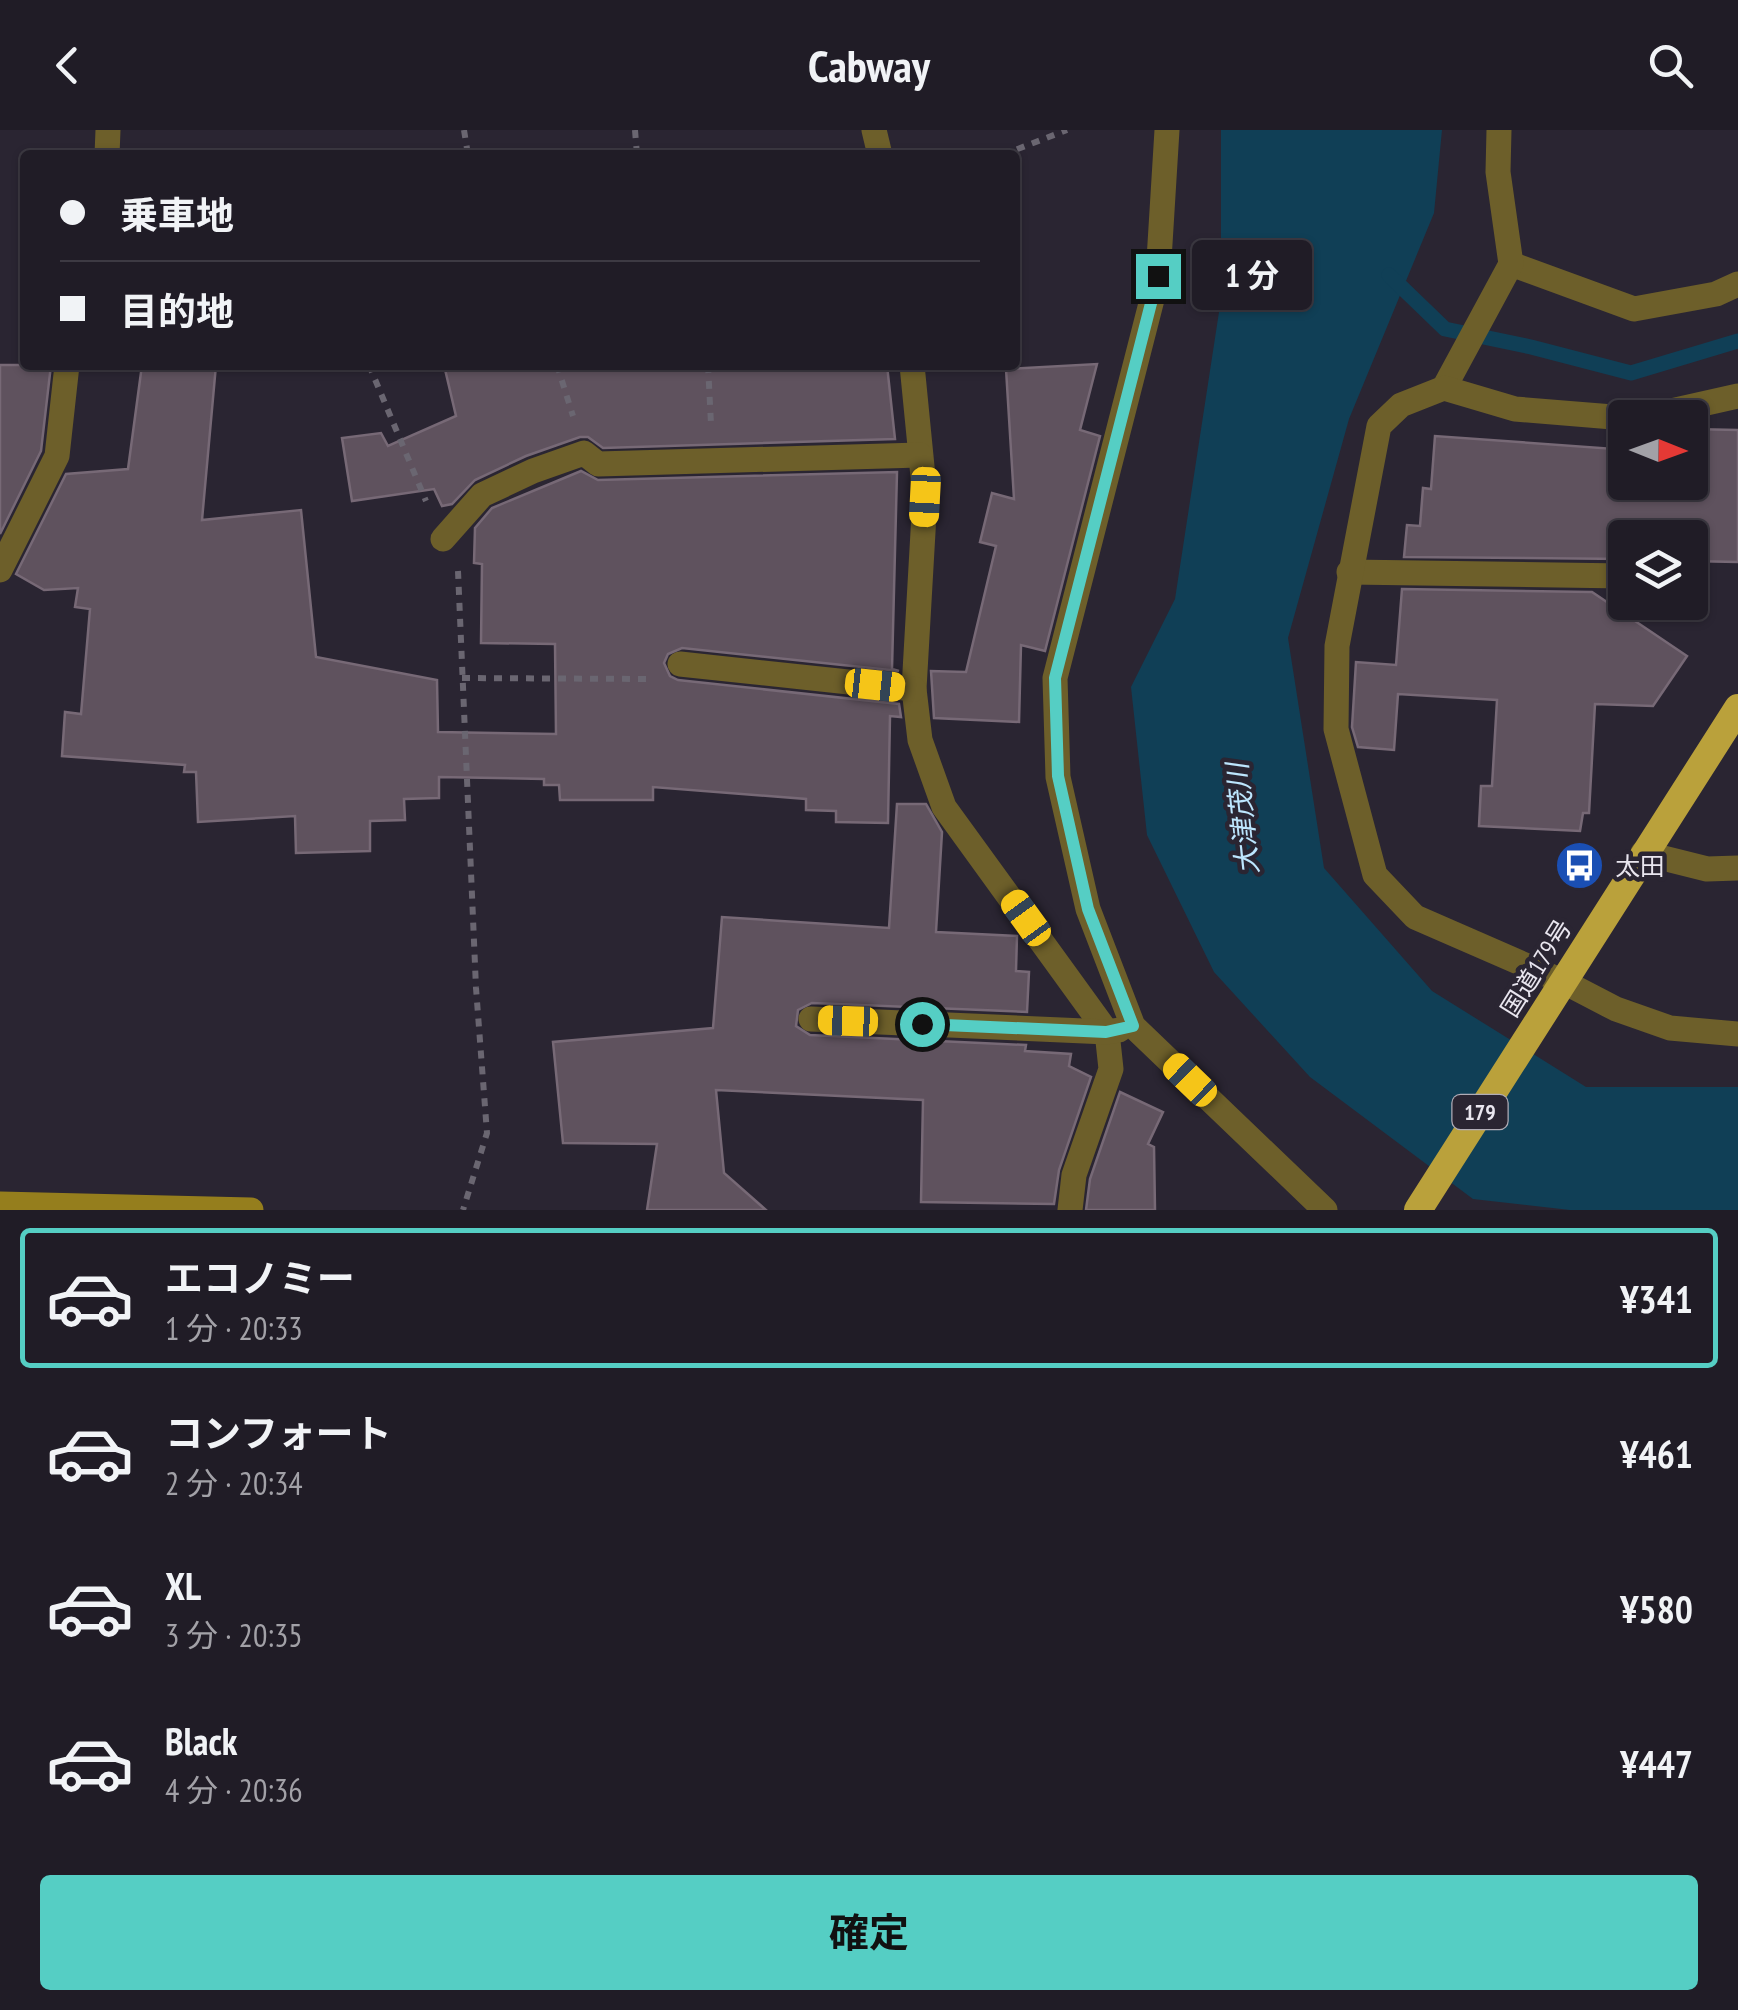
<!DOCTYPE html>
<html lang="ja">
<head>
<meta charset="utf-8">
<style>
	:root { --surface:#201c26; --page:#28252e; --text:#f1f3f6; --muted:#a2a1a7; --line:#3d3a43; --accent:#55cec4 }
	body { margin:0; font-family:"PT Sans Narrow","Noto Sans JP",sans-serif; background:var(--page); color:var(--text); height:100vh; display:flex; flex-direction:column; font-size:38px; white-space:nowrap }
	* { box-sizing:border-box; margin:0 }
	p { font-size:32px; color:var(--muted) }
	.icon { flex:none; width:55px; height:55px; fill:none; stroke:currentColor; stroke-width:2; stroke-linecap:round; stroke-linejoin:round }
	.map { position:relative; height:1080px; overflow:hidden }
	.details { display:flex; flex-direction:column; background:var(--surface); flex:1 }
	.details>* { flex:none }
	.top-card { position:absolute; left:20px; top:20px; width:1000px; height:220px; border-radius:10px; box-shadow:0 2px 8px #0004,0 0 0 2px var(--line); display:grid; align-content:center; height:220px; padding:0 40px; background:var(--surface) }
	.needle { width:65px; rotate:91deg }
	.controls { position:absolute; left:1608px; top:270px; display:grid; gap:20px }
	.controls a { display:grid; place-items:center; width:100px; height:100px; border-radius:10px; background:var(--surface); box-shadow:0 2px 8px #0004,0 0 0 2px var(--line); font-size:50px }
	.end { position:absolute; width:45px; height:45px; margin:-22px; border:12px solid #55cec4; background:#111; box-shadow:0 0 0 5px #111 }
	.from { border-radius:50% }
	.bubble { position:absolute; height:70px; border-radius:10px; background:var(--surface); box-shadow:0 2px 8px #0004,0 0 0 2px var(--line); font-size:32px; font-weight:700; line-height:70px; text-align:center }
	.car { position:absolute; width:30px; height:60px; margin:-30px -15px; border-radius:12px; box-shadow:0 0 8px 2px #0007; background:linear-gradient(#f5c518 24%,#345 0 40%,#f5c518 0 76%,#345 0 86%,#f5c518 0) }
	.top-card b { display:flex; align-items:center; gap:35px; height:95px; font-size:38px }
	.top-card b+b { border-top:2px solid var(--line) }
	.top-card i { width:25px; height:25px; background:var(--text) }
	ul { padding:18px 0 0; list-style:none }
	li { display:flex; align-items:center; gap:30px; height:140px; margin:0 20px 15px; padding:0 20px; border:5px solid transparent; border-radius:10px }
	li div { flex:1 }
	li b { display:block; font-size:38px }
	li em { font-style:normal; font-weight:700 }
	li.on { border-color:var(--accent) }
	li>.icon { width:90px; height:90px; stroke-width:1.5 }
	.cta { display:flex; gap:20px; margin-top:auto; padding:20px 40px }
	.cta a { flex:1; height:115px; border-radius:10px; background:var(--accent); color:#111; font-size:40px; font-weight:700; line-height:115px; text-align:center }
	header { display:flex; justify-content:space-between; align-items:center; height:130px; padding:0 40px; background:var(--surface); font-size:45px; font-weight:700 }
	.map>svg:first-child { display:block }
	.water { fill:#103f56 }
	.lines { fill:none; stroke-linecap:round; stroke-linejoin:round }
	.stream { stroke:#103f56; stroke-width:15 }
	.building { fill:#5f525e; stroke:#776976; stroke-width:2.5 }
	.path { stroke:#6a6671; stroke-width:6; stroke-dasharray:8 8; stroke-linecap:butt }
	.service { stroke:#6d5f2a; stroke-width:25 }
	.minor { stroke:#6d5f2a; stroke-width:25 }
	.secondary { stroke:#957e1d; stroke-width:25 }
	.trunk { stroke:#baa13b; stroke-width:28 }
	.route { stroke:#55cec4; stroke-width:12 }
	.labels { text-anchor:middle; dominant-baseline:central; stroke-width:9; stroke-linejoin:round; paint-order:stroke }
	.shield { fill:#2a2532; stroke:#b0acb6; stroke-width:2.5 }
	.shield-label { font-size:22px; font-weight:bold; fill:#e9e6ef }
	.poi-label { font-size:25px; fill:#e9e6ef; stroke:#2a2532; text-anchor:start }
	.street-label { font-size:25px; fill:#e9e6ef; stroke:#2a2532 }
	.water-label { font-size:28px; font-style:italic; fill:#bde6fe; stroke:#2a2532 }
</style>
</head>
<body>
<header><svg class="icon" aria-label="back" viewBox="0 0 24 24"><path d="M15 5l-7 7 7 7"/></svg>Cabway<svg class="icon" aria-label="search" viewBox="0 0 24 24"><circle cx="10" cy="10" r="6"/><path d="M15 15l6 6"/></svg></header>
<div class="map">
<svg width="1738" height="1080" viewBox="0 0 1738 1080">
	<rect width="100%" height="100%" fill="#2a2532"/>
	<polygon class="water" points="1221,0 1442,0 1434,83 1349,289 1288,508 1324,738 1432,861 1586,957 1738,957 1738,1080 1570,1080 1473,1069 1310,947 1214,842 1147,705 1131,557 1175,469 1221,169"/>
	<g class="lines">
		<polyline class="stream" points="1389,145 1445,199 1531,217 1631,243 1738,211"/>
	</g>
	<g class="building">
		<polygon points="1097,234 1080,300 1100,306 1045,521 1021,515 1019,592 934,588 931,541 966,542 996,416 980,412 992,363 1014,369 1006,239"/>
		<polygon points="0,235 51,235 41,321 0,404"/>
		<polygon points="142,235 216,235 202,390 301,380 316,527 437,550 438,602 556,604 555,514 481,513 482,434 474,433 475,398 492,378 581,341 598,350 897,342 892,539 899,541 682,518 668,524 664,533 670,546 678,550 899,574 901,587 890,586 888,693 836,692 836,681 806,680 806,669 653,657 653,670 560,670 559,655 544,655 544,649 439,647 439,668 404,669 405,690 370,691 370,721 296,723 295,686 198,692 196,642 184,642 185,635 62,626 65,582 81,584 90,479 75,477 78,458 44,460 16,444 66,344 128,339"/>
		<polygon points="444,235 887,235 895,309 603,318 588,307 580,307 526,326 475,350 452,374 442,376 434,359 352,371 342,308 381,303 388,316 456,286"/>
		<polygon points="1690,299 1738,300 1738,432 1690,431 1690,408 1625,408 1625,429 1404,427 1407,395 1420,396 1423,358 1431,359 1435,306 1614,319 1614,305 1625,306 1625,352 1690,352"/>
		<polygon points="1402,459 1592,462 1687,526 1653,576 1595,574 1589,683 1583,683 1580,701 1479,696 1481,656 1492,656 1497,570 1398,564 1394,620 1358,617 1352,597 1356,532 1396,535"/>
		<polygon points="897,674 926,674 942,702 936,802 1017,806 1016,841 1029,842 1027,882 812,873 798,880 796,896 810,905 1026,915 1025,921 1071,924 1069,936 1091,947 1059,1040 1054,1074 921,1072 923,970 716,960 724,1043 766,1080 647,1080 657,1014 563,1013 553,912 713,898 722,787 889,798"/>
		<polygon points="1120,962 1163,982 1148,1014 1154,1017 1155,1080 1086,1080 1090,1049"/>
	</g>
	<g class="lines">
		<g class="path">
			<polyline points="464,0 468,25"/>
			<polyline points="635,0 637,25"/>
			<polyline points="1002,25 1067,0"/>
			<polyline points="369,235 426,371"/>
			<polyline points="557,235 573,286"/>
			<polyline points="708,235 711,294"/>
			<polyline points="458,441 476,858 487,1003 463,1080"/>
			<polyline points="462,548 646,549"/>
		</g>
		<polyline class="service" points="1564,852 1616,879 1670,898 1738,904"/>
		<g class="minor">
			<polyline points="874,0 880,25"/>
			<polyline points="1167,0 1158,146 1055,548 1058,647 1088,779 1133,896 1325,1080"/>
			<polyline points="107,25 108,0"/>
			<polyline points="1511,134 1634,179 1716,164 1738,154"/>
			<polyline points="912,235 925,367 914,559 920,610 944,677 1107,902 1111,939 1074,1045 1070,1080"/>
			<polyline points="1444,258 1511,134 1498,42 1499,0"/>
			<polyline points="1640,288 1738,266"/>
			<polyline points="443,409 482,365 533,341 584,323 598,334 920,325"/>
			<polyline points="0,440 57,326 67,235"/>
			<polyline points="1349,442 1625,446"/>
			<polyline points="680,534 914,559"/>
			<polyline points="1643,723 1707,739 1738,738"/>
			<polyline points="1564,852 1415,787 1375,745 1336,599 1337,516 1379,296 1401,275 1444,258 1515,279 1625,288"/>
			<polyline points="811,889 1107,902 1119,900"/>
		</g>
		<polyline class="secondary" points="0,1074 251,1080"/>
		<polyline class="trunk" points="1418,1080 1738,578"/>
	</g>
	<g class="lines">
		<polyline class="route" points="922,894 1106,902 1133,896 1088,779 1058,646 1055,548 1158,146"/>
	</g>
	<defs>
		<symbol id="bus-disc" viewBox="-11 -11 22 22"><circle r="9.5" fill="#1a4fb4" stroke="#2a2532"/><path d="M-5-6H5V4H4V6H2V4H-2V6H-4V4H-5ZM-3.5-4V0h7V-4ZM-3.5 1.2v1.5H-2V1.2ZM2 1.2v1.5H3.5V1.2Z" fill="#fff"/></symbol>
	</defs>
	<g fill-rule="evenodd">
		<use href="#bus-disc" x="1552" y="708" width="55" height="55"/>
	</g>
	<g class="labels">
		<rect class="shield" x="1452.5" y="965" width="55" height="34" rx="8"/>
		<g class="shield-label">
			<text x="1480" y="982">179</text>
		</g>
		<g class="poi-label">
			<text x="1615" y="736">太田</text>
		</g>
		<g class="street-label">
			<text transform="translate(1536 838) rotate(-58)">国道179号</text>
		</g>
		<g class="water-label">
			<text transform="translate(1242 689) rotate(-96)">大津茂川</text>
		</g>
	</g>
</svg>
<div class="controls">
<a><svg class="needle" viewBox="-14 -14 28 28"><path d="M0-13l5 13h-10z" fill="#e53935"/><path d="M0 13l5-13h-10z" fill="#a2a1a7"/></svg></a>
<a><svg class="icon" aria-label="layers" viewBox="0 0 24 24"><path d="M12 4l9 5-9 5-9-5zM3 14l9 5 9-5"/></svg></a>
</div>
<i class="end from" style="left:922px;top:894px"></i>
<i class="end" style="left:1158px;top:146px"></i>
<div class="bubble" style="left:1192px;top:110px;width:120px">1 分</div>
<i class="car" style="left:925px;top:367px;rotate:183deg"></i>
<i class="car" style="left:875px;top:555px;rotate:96deg"></i>
<i class="car" style="left:1026px;top:788px;rotate:324deg"></i>
<i class="car" style="left:848px;top:891px;rotate:272deg"></i>
<i class="car" style="left:1190px;top:950px;rotate:314deg"></i>
<div class="top-card">
<b><i class="from"></i>乗車地</b>
<b><i></i>目的地</b>
</div>
</div>
<section class="details">
<ul>
<li class="on"><svg class="icon" aria-label="car" viewBox="0 0 24 24"><path d="M5 17H2v-5l4-1 3-4h7l3 4 3 1v5h-3M9 17h6M6 11h13"/><circle cx="7" cy="17" r="2"/><circle cx="17" cy="17" r="2"/></svg><div><b>エコノミー</b><p>1 分 · 20:33</p></div><em>¥341</em></li>
<li><svg class="icon" aria-label="car" viewBox="0 0 24 24"><path d="M5 17H2v-5l4-1 3-4h7l3 4 3 1v5h-3M9 17h6M6 11h13"/><circle cx="7" cy="17" r="2"/><circle cx="17" cy="17" r="2"/></svg><div><b>コンフォート</b><p>2 分 · 20:34</p></div><em>¥461</em></li>
<li><svg class="icon" aria-label="car" viewBox="0 0 24 24"><path d="M5 17H2v-5l4-1 3-4h7l3 4 3 1v5h-3M9 17h6M6 11h13"/><circle cx="7" cy="17" r="2"/><circle cx="17" cy="17" r="2"/></svg><div><b>XL</b><p>3 分 · 20:35</p></div><em>¥580</em></li>
<li><svg class="icon" aria-label="car" viewBox="0 0 24 24"><path d="M5 17H2v-5l4-1 3-4h7l3 4 3 1v5h-3M9 17h6M6 11h13"/><circle cx="7" cy="17" r="2"/><circle cx="17" cy="17" r="2"/></svg><div><b>Black</b><p>4 分 · 20:36</p></div><em>¥447</em></li>
</ul>
<div class="cta"><a>確定</a></div>
</section>
</body>
</html>
